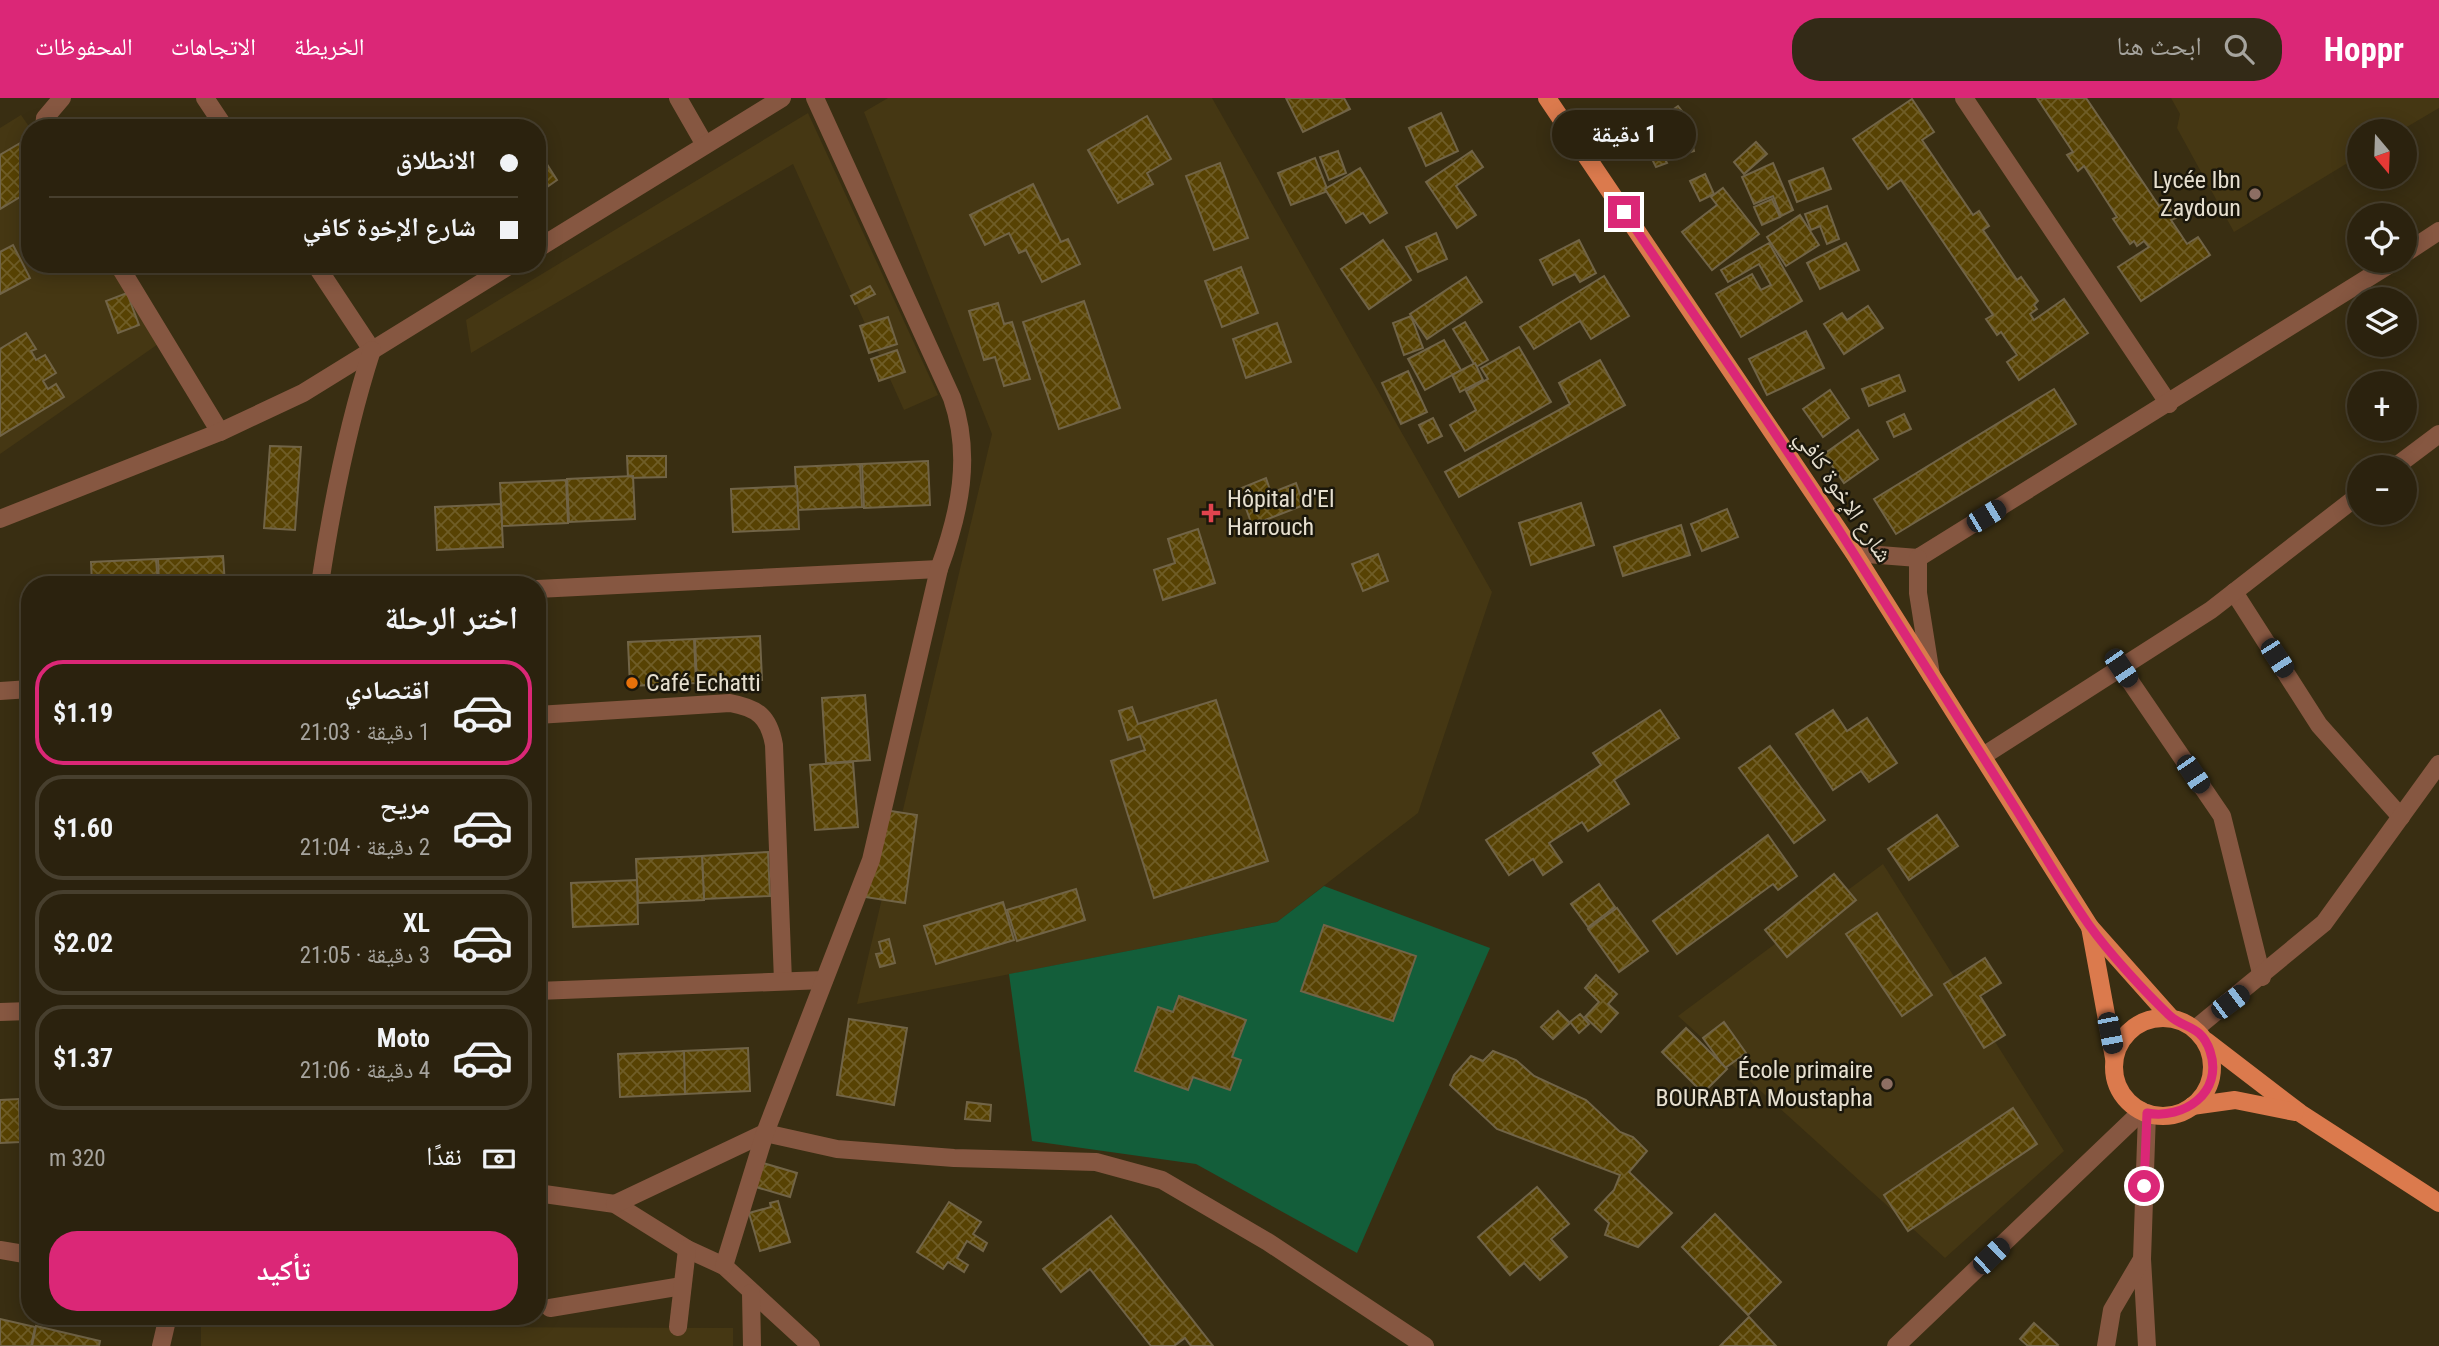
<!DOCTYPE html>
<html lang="ar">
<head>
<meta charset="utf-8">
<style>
	:root { --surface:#2b220e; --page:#332a17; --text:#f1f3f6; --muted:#a6a49e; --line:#473f2e; --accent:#db2777 }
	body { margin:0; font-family:"Roboto Condensed","Noto Naskh Arabic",sans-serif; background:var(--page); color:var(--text); direction:rtl; height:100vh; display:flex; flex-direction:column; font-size:26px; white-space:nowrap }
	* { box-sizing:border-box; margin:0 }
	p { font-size:23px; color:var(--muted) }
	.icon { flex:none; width:38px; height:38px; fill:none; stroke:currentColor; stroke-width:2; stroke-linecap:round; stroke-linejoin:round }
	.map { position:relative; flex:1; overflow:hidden; direction:ltr }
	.details { position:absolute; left:21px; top:478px; width:525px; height:749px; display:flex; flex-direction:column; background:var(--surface); border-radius:28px; box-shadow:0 4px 18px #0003,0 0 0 2px var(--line); direction:rtl }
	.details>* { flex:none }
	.top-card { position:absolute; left:21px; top:21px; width:525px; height:154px; border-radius:28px; box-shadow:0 4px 18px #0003,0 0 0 2px var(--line); direction:rtl; display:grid; align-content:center; height:154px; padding:0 28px; background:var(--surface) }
	.needle { width:46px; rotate:161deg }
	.fabs { position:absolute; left:2347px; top:21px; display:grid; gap:14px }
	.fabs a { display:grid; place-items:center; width:70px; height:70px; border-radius:50%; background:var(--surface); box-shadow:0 4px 18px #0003,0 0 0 2px var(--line); font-size:35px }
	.end { position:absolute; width:32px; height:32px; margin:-16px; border:9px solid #db2777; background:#fff; box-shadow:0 0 0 4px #fff }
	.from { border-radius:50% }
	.bubble { position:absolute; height:49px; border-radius:24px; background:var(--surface); box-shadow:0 4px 18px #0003,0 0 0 2px var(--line); font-size:23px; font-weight:700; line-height:49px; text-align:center; direction:rtl }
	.car { position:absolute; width:21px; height:42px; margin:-21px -10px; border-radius:9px; box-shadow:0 0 5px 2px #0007; background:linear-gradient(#222 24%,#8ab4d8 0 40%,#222 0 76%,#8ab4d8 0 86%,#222 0) }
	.top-card b { display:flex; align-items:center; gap:24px; height:66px; font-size:26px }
	.top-card b+b { border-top:2px solid var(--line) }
	.top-card i { width:18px; height:18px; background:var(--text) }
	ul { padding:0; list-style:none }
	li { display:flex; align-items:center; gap:21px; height:105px; margin:0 14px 10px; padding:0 14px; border:4px solid var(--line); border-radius:28px }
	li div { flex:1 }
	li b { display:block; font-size:26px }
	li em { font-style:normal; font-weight:700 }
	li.on { border-color:var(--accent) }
	li>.icon { width:63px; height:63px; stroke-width:1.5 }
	h2 { padding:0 28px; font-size:32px; line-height:84px }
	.pay { display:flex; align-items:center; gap:18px; height:77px; padding:0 28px; font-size:26px }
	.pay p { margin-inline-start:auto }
	.action { display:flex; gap:14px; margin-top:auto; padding:14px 28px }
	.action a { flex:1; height:80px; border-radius:28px; background:var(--accent); color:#fff; font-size:28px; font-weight:700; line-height:80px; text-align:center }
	header { display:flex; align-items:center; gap:42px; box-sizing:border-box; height:98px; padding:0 35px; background:var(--accent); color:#fff }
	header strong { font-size:33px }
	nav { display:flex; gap:38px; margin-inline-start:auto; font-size:24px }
	.search { width:490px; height:63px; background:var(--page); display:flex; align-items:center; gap:18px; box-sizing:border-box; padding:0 24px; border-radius:28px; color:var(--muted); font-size:26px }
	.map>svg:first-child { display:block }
	.built { fill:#453713 }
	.grass { fill:#135e3a }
	.building { fill:url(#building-cross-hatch); stroke:#716447; stroke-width:2 }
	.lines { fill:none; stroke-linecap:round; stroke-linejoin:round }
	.minor { stroke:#865741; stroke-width:18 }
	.major { stroke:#db7a4d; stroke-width:18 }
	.route { stroke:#db2777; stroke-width:9 }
	.education-dot { fill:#8d6e63; stroke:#1b170b; stroke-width:2.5 }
	.health-dot { fill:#e0444e; stroke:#1b170b; stroke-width:2.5 }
	.food-dot { fill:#e8710a; stroke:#1b170b; stroke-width:2.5 }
	.labels { text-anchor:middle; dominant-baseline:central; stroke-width:5; stroke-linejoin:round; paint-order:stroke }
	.poi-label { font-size:24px; fill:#e6dfcf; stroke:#1b170b; text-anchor:end }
	.street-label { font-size:24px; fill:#e6dfcf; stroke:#1b170b }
</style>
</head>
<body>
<header>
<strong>Hoppr</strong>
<div class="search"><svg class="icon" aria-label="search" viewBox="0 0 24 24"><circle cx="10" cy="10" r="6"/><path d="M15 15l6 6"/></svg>ابحث هنا</div>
<nav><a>الخريطة</a><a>الاتجاهات</a><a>المحفوظات</a></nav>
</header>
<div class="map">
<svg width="2439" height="1248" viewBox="0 0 2439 1248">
	<defs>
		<pattern id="building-cross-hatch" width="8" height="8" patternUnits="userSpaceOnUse" patternTransform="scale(1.75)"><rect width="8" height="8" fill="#574203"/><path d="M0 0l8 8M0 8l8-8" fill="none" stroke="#6f5d27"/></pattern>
	</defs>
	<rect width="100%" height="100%" fill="#392e12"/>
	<g class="built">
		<polygon points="888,0 1212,0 1492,494 1418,715 1277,824 857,906 992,336 864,14"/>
		<polygon points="2171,0 2439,0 2439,10 2400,33 2359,33 2359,58 2234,134 2177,30 2180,16"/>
		<polygon points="808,15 938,297 904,312 793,66 471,255 466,222"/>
		<polygon points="21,17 30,30 30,166 114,166 161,244 0,356 0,30"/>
		<polygon points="1883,766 2064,1053 1945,1160 1678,918"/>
		<polygon points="201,1228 733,1230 733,1248 201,1248"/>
	</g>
	<polygon class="grass" points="1324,788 1490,850 1357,1155 1196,1066 1032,1043 1009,876 1277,824"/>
	<g class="building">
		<polygon points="1286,0 1344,0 1350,11 1303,34"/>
		<polygon points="2037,0 2086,0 2159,108 2166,104 2176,120 2171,122 2187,146 2198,139 2210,157 2141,203 2118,169 2149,149 2144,143 2137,148 2134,143 2130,146 2113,121 2117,119 2084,68 2078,73 2067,57 2073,54"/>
		<polygon points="1912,1 1934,34 1922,42 1973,117 1979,113 1989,128 1983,132 2017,182 2021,179 2038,203 2034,207 2037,211 2030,216 2034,222 2064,201 2088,235 2019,282 2007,264 2017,257 2001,234 1997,237 1986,221 1993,217 1901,82 1888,91 1853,41"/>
		<polygon points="1678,8 1685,17 1664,31 1658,22"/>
		<polygon points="1441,15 1458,53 1426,68 1409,30"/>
		<polygon points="1147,18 1171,61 1147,75 1153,86 1118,105 1088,52"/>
		<polygon points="1688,28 1694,53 1673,59 1666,34"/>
		<polygon points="27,41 30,46 30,93 0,111 0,57"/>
		<polygon points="1756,44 1767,56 1744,76 1734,64"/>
		<polygon points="1659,50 1667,65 1656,69 1649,55"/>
		<polygon points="1338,53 1346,75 1329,82 1320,59"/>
		<polygon points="1472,53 1483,69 1456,88 1476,117 1457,130 1426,84"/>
		<polygon points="543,60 557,82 537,96 537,63"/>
		<polygon points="1315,60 1328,93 1291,107 1278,75"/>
		<polygon points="1220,65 1248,140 1214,152 1186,78"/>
		<polygon points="1773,65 1793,112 1781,118 1773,98 1754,106 1742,79"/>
		<polygon points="1360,70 1387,115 1370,125 1363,115 1346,125 1325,91"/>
		<polygon points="1823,70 1831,91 1797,104 1789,83"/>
		<polygon points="1705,76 1714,96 1700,103 1690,83"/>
		<polygon points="1033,86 1061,144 1068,141 1080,166 1042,184 1026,152 1019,155 1009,135 985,147 970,117"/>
		<polygon points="1723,90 1759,136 1712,172 1682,134 1717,107 1711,99"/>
		<polygon points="1772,101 1780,119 1762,127 1754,109"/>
		<polygon points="1827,108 1839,141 1827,146 1820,128 1811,132 1805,116"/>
		<polygon points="1800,117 1819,147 1786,168 1767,139"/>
		<polygon points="1436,135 1447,161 1418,174 1406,149"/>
		<polygon points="1383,142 1411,182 1369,211 1341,171"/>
		<polygon points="1579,142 1596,175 1580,184 1575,176 1553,187 1540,162"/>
		<polygon points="1769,145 1802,203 1741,239 1716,196 1752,176 1761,192 1771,187 1759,166 1728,184 1721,172"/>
		<polygon points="1846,145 1859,172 1820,191 1807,165"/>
		<polygon points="13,147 30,180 0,196 0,154"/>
		<polygon points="1241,169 1258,215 1222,229 1205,183"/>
		<polygon points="1604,178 1629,218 1591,241 1580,223 1534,251 1520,229"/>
		<polygon points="1466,179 1482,204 1427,241 1410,216"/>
		<polygon points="870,188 875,196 855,206 851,198"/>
		<polygon points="127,195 139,227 118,235 106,203"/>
		<polygon points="1084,203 1120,310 1059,331 1023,224"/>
		<polygon points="998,205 1004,226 1012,224 1030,281 1004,288 995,259 984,262 969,213"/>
		<polygon points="1868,208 1883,230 1844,256 1824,226 1842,215 1847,222"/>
		<polygon points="1411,218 1423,250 1404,257 1393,225"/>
		<polygon points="888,219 897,246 869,255 860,228"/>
		<polygon points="1465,224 1488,262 1476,269 1453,231"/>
		<polygon points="1277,225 1291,264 1246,280 1233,241"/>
		<polygon points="1806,233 1824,270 1767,297 1749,261"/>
		<polygon points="26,235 36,251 31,253 36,262 45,257 56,275 43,283 48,291 56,286 64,299 0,338 0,251"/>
		<polygon points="1444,242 1461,272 1425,292 1408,261"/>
		<polygon points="1519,249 1551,304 1465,353 1450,327 1476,312 1466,293 1488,281 1481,270"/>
		<polygon points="897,252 905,274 879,283 871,261"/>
		<polygon points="1600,262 1625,307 1459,399 1445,374 1570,306 1559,285"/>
		<polygon points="1475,265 1483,282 1460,294 1452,277"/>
		<polygon points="1408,273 1427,314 1401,326 1382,285"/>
		<polygon points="1899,277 1905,293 1869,308 1862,291"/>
		<polygon points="2054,291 2076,326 1896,436 1874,401"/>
		<polygon points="1830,292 1849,320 1823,339 1803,311"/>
		<polygon points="1904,316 1911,331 1894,339 1887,324"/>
		<polygon points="1433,320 1442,338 1428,345 1419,327"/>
		<polygon points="1858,332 1878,361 1844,385 1824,356"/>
		<polygon points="270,348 301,349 295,432 264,430"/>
		<polygon points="627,358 666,358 666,379 628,380"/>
		<polygon points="928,363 930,407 864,410 862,366"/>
		<polygon points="860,366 862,409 797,412 795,369"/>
		<polygon points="633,378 635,421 569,424 567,381"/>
		<polygon points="1266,380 1271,395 1296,385 1304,407 1252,427 1239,391"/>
		<polygon points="566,382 568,425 502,428 500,385"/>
		<polygon points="797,388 799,431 733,434 731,391"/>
		<polygon points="1581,405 1594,447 1531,467 1519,425"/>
		<polygon points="501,406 503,449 437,452 435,409"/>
		<polygon points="1727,411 1738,439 1702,453 1691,426"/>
		<polygon points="1681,427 1690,457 1623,478 1614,449"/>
		<polygon points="1198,431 1215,485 1163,502 1154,472 1175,465 1168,441"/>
		<polygon points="1378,456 1388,483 1363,493 1352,466"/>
		<polygon points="223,458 225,486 159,486 158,461"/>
		<polygon points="156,461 158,486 92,486 91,464"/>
		<polygon points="25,495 30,495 30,539 26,539"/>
		<polygon points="760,538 762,582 697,585 695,541"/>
		<polygon points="694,541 696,585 630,588 628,544"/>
		<polygon points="865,597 870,662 826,665 822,600"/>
		<polygon points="1216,602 1268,763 1154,800 1111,663 1145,652 1140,638 1128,642 1119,613 1132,609 1138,626"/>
		<polygon points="1660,612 1679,640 1614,682 1629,706 1588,733 1582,724 1549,745 1562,764 1543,777 1533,761 1509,777 1486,742 1601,667 1593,655"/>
		<polygon points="1833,612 1847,633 1867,620 1897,665 1869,684 1861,673 1833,692 1796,636"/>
		<polygon points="1770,648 1825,722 1794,745 1739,670"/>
		<polygon points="853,664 858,729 815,732 810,667"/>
		<polygon points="878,711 917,717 905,805 865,799"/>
		<polygon points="1937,717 1958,748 1909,782 1888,751"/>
		<polygon points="1768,737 1797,778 1778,792 1773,786 1677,856 1653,823"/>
		<polygon points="768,754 770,798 704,801 702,758"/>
		<polygon points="702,758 704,802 638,805 636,761"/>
		<polygon points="1834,776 1856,802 1787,859 1765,832"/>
		<polygon points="637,782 638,826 573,829 571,785"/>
		<polygon points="1599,786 1615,809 1588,829 1571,806"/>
		<polygon points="1076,791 1085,822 1017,843 1007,812"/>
		<polygon points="1003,804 1014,842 936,866 924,828"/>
		<polygon points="1617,810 1648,853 1619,874 1588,831"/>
		<polygon points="1877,815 1932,897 1902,918 1846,836"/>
		<polygon points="1324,827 1416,858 1393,923 1301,893"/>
		<polygon points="889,841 895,865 880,869 876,856 882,855 879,844"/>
		<polygon points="1985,860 2001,885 1980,898 2005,937 1984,950 1944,886"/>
		<polygon points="1596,877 1617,896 1608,906 1618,915 1601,934 1585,919 1599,904 1585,890"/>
		<polygon points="1179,898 1246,922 1232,959 1241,962 1230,992 1193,979 1188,992 1135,973 1158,909 1173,914"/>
		<polygon points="1558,913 1570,925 1553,941 1541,929"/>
		<polygon points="1580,916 1589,926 1579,935 1570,924"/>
		<polygon points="849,921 907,930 894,1007 837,997"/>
		<polygon points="1724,924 1746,955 1725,970 1703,940"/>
		<polygon points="1686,930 1727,971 1703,995 1662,954"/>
		<polygon points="748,950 750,993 685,996 683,953"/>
		<polygon points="684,953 685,996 620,999 618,956"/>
		<polygon points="1493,953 1516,962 1534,978 1586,1002 1620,1034 1633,1039 1647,1053 1629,1074 1672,1115 1638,1149 1605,1137 1609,1125 1595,1112 1614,1092 1620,1077 1497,1031 1450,987 1454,977 1471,958 1483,963"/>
		<polygon points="19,1001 20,1044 0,1045 0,1002"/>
		<polygon points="20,1001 30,1001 30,1044 22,1045"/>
		<polygon points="967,1004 991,1007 990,1023 965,1021"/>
		<polygon points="2013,1010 2037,1046 1908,1133 1884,1097"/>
		<polygon points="763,1065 797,1075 790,1099 756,1089"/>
		<polygon points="1537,1089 1569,1126 1551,1141 1567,1159 1540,1182 1524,1165 1510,1177 1478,1139"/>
		<polygon points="778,1103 790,1144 760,1153 749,1115 771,1109 770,1105"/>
		<polygon points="949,1104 981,1124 973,1136 987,1145 983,1153 967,1143 957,1160 968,1167 964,1174 948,1164 943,1171 917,1154"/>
		<polygon points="1715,1116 1781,1184 1748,1217 1682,1149"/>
		<polygon points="1111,1118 1213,1248 1191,1248 1185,1240 1174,1248 1151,1248 1090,1171 1061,1194 1043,1171"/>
		<polygon points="1749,1219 1776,1248 1720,1248"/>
		<polygon points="0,1221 35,1229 31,1248 0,1248"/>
		<polygon points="2034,1225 2058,1247 2057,1248 2028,1248 2020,1241"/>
		<polygon points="36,1228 100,1243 99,1248 32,1248"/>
	</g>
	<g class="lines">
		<g class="minor">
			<polyline points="205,0 225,30"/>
			<polyline points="678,0 705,47"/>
			<polyline points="1964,0 2169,306"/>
			<polyline points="44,30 45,20 62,0"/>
			<polyline points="537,151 782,0"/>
			<polyline points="2404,156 2439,133"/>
			<polyline points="118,166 220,334"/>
			<polyline points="315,166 372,252"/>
			<polyline points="2395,369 2439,336"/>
			<polyline points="0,421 220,334 303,295 512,166"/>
			<polyline points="1854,455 1918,460 2395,163"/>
			<polyline points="1918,460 1918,495 1931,577"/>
			<path d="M320 486C332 406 347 329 372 252"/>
			<polyline points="537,491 939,471"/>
			<polyline points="2234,494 2319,627 2401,719"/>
			<polyline points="2121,570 2222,718 2262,879"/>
			<polyline points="0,593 30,591"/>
			<path d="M537 617 730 605C758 610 769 619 774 647L783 883"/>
			<polyline points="1983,658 2211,512 2359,397"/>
			<polyline points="537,893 824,882"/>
			<polyline points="0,914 30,913"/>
			<polyline points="2195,931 2324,825 2439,666"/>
			<polyline points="537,1095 615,1106 687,1151 724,1168 811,1248"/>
			<polyline points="615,1106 765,1035 837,1051 954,1060 1096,1064 1162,1082 1268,1144 1425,1248"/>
			<polyline points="0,1152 30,1157"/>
			<polyline points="2142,1161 2147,1248"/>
			<path d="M724 1168 765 1035 871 762 939 471C960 414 972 358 952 300L815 0"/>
			<polyline points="751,1195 752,1248"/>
			<polyline points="550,1210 682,1188"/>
			<polyline points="678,1229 687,1151"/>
			<polyline points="161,1248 168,1218"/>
			<polyline points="1896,1248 2142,1013"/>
			<polyline points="2106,1248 2112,1212 2142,1161 2147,1015"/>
		</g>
		<g class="major">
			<polyline points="1547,0 1854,455 2090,829 2171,920"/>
			<polyline points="2090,829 2114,960"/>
			<circle cx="2163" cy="969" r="49"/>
			<polyline points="2206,943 2300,1015 2439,1105"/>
			<polyline points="2192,1008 2235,1002 2295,1014"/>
		</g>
	</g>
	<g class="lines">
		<path class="route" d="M1624 114C1704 232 1787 349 1863 470 1914 550 1965 631 2016 711 2040 750 2063 790 2089 827 2109 855 2144 893 2169 917 2183 931 2201 926 2210 953 2224 995 2183 1022 2147 1015L2144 1088"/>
	</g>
	<g class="education-dot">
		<circle cx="2255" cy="96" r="7"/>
		<circle cx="1887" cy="986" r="7"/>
	</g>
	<path class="health-dot" d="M1207.5 404.5h7v7h7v7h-7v7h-7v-7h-7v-7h7z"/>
	<circle class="food-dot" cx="632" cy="585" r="7"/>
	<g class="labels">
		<g class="poi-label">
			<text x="2241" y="82">Lycée Ibn<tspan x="2241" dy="28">Zaydoun</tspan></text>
			<text x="1227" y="401" text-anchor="start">Hôpital d'El<tspan x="1227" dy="28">Harrouch</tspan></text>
			<text x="646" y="585" text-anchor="start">Café Echatti</text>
			<text x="1873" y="972">École primaire<tspan x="1873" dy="28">BOURABTA Moustapha</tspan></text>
		</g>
		<g class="street-label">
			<text transform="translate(1844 398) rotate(56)">شارع الإخوة كافي</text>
		</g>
	</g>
</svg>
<div class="fabs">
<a><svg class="needle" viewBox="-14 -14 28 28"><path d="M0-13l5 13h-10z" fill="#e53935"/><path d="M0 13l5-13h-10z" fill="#a6a49e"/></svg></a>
<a><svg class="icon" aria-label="locate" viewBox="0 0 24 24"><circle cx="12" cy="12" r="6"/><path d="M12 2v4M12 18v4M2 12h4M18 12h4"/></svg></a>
<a><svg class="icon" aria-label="layers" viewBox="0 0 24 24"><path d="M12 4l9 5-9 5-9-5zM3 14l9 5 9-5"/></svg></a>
<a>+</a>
<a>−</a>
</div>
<i class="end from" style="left:2144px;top:1088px"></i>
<i class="end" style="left:1624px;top:114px"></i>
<div class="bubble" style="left:1552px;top:12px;width:144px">1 دقيقة</div>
<i class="car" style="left:1986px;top:418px;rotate:59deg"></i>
<i class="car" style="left:2277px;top:560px;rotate:147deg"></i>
<i class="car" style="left:2121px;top:570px;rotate:146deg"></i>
<i class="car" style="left:2193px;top:676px;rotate:146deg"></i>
<i class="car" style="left:2230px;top:904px;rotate:53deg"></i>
<i class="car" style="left:2110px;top:935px;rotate:169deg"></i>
<i class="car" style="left:1991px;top:1158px;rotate:46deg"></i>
<div class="top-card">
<b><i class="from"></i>الانطلاق</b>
<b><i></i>شارع الإخوة كافي</b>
</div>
<section class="details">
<h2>اختر الرحلة</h2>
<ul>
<li class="on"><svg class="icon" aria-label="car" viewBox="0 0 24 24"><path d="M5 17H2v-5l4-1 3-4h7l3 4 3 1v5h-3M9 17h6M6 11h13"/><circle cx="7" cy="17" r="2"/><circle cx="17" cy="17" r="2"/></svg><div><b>اقتصادي</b><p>1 دقيقة · 21:03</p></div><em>$1.19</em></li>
<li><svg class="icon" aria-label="car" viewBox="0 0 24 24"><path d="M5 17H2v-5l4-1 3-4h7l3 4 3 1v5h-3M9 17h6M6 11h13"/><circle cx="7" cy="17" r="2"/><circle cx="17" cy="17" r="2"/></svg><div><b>مريح</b><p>2 دقيقة · 21:04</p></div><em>$1.60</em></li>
<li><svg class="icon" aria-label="car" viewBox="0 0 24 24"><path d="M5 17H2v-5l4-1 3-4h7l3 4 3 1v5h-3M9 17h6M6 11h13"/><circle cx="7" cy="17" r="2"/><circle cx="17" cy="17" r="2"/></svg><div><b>XL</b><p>3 دقيقة · 21:05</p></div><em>$2.02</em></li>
<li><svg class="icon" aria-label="car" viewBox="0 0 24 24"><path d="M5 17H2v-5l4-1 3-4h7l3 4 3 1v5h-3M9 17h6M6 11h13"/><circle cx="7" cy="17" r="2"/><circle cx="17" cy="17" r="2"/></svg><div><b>Moto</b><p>4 دقيقة · 21:06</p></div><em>$1.37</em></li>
</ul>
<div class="pay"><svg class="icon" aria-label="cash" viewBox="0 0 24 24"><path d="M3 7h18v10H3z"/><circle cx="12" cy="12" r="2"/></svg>نقدًا<p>320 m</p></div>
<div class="action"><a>تأكيد</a></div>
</section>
</div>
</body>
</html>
